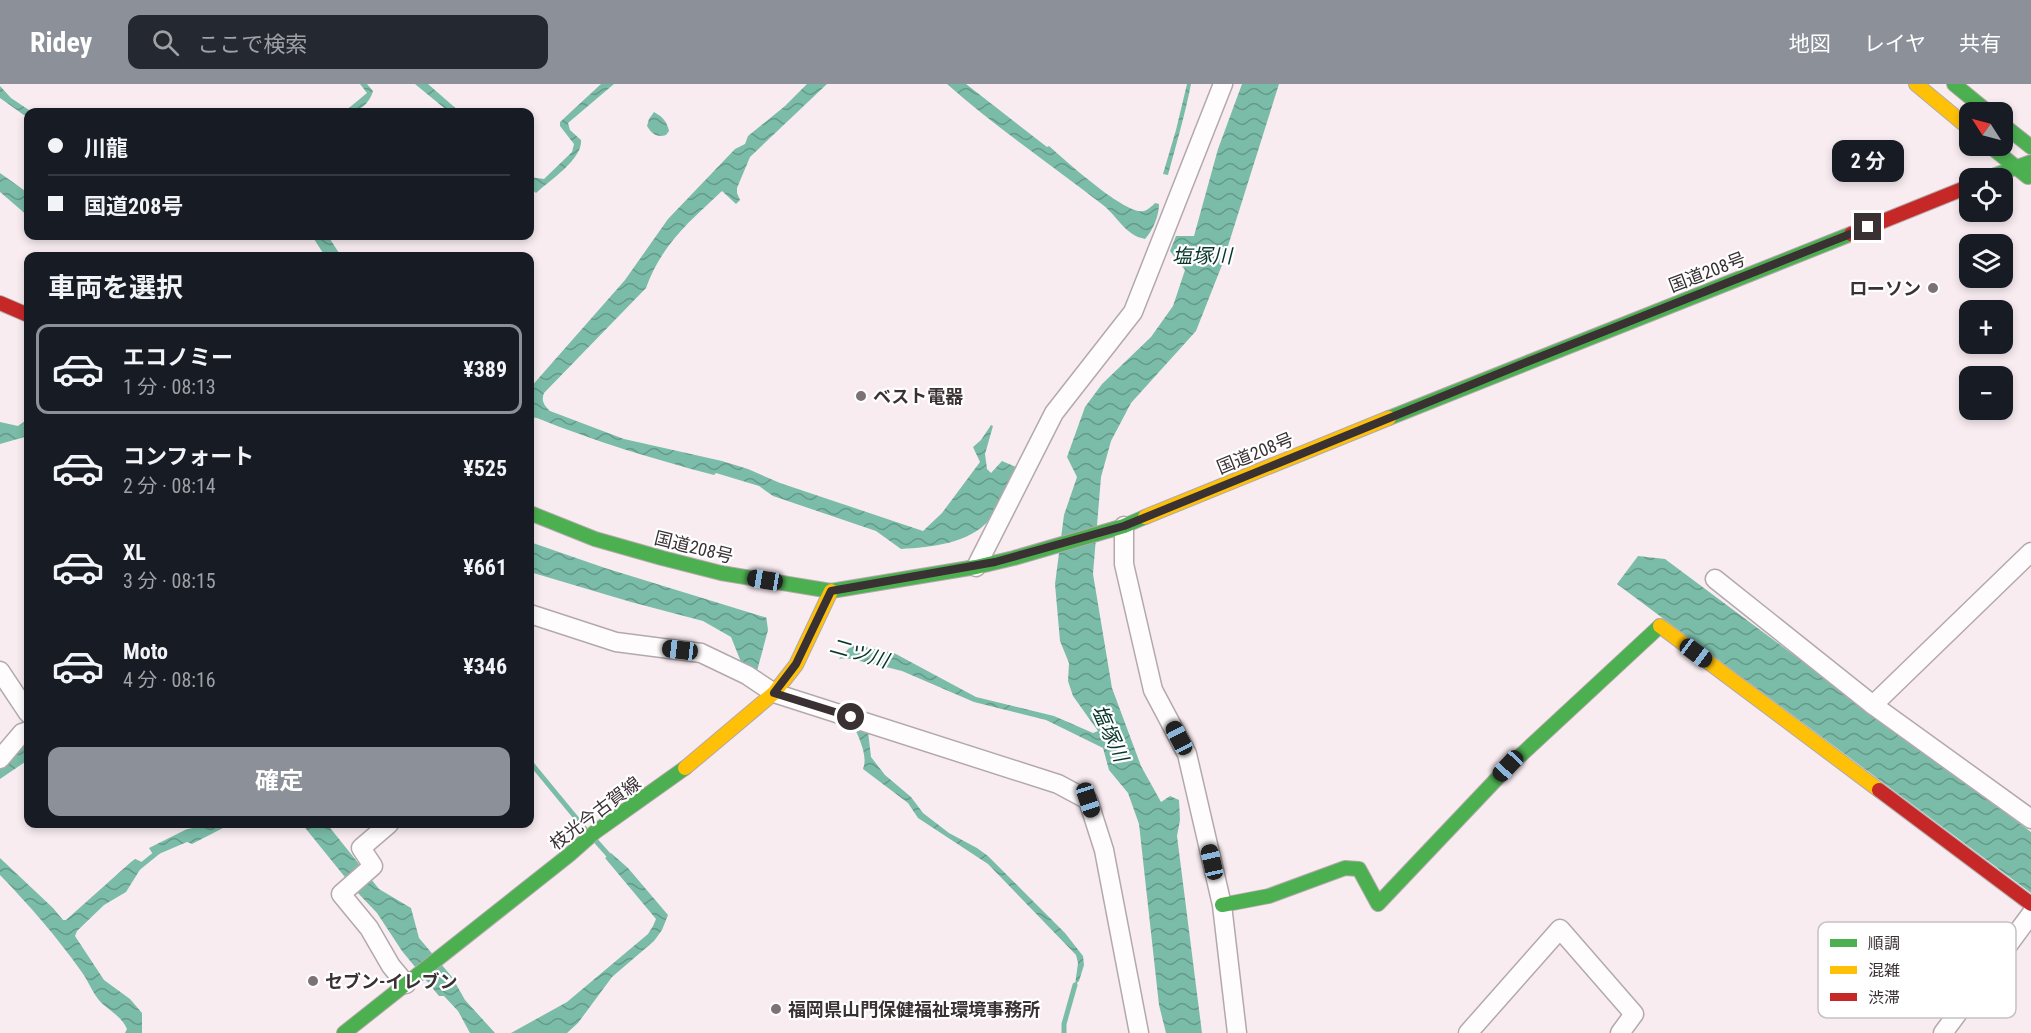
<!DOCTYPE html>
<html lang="ja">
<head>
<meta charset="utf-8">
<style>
	:root { --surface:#171b24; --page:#242831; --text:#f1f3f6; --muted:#9ea1a6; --line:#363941; --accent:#8c9099 }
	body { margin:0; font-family:"Roboto Condensed","Noto Sans JP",sans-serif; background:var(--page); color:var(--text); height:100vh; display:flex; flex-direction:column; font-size:22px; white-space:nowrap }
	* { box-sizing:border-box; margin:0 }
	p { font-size:20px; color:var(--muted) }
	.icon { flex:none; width:33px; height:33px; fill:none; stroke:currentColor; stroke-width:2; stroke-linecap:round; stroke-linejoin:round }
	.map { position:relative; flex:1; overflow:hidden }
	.side { position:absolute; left:24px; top:168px; width:510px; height:576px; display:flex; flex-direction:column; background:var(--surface); border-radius:12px; box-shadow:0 3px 9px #0003 }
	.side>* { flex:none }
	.banner { position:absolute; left:24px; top:24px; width:510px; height:132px; border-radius:12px; box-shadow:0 3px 9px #0003; display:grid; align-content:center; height:132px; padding:0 24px; background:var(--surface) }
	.needle { width:39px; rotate:306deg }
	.buttons { position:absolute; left:1959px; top:18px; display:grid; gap:12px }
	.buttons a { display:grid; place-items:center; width:54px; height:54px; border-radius:12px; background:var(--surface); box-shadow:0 3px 9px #0003; font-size:30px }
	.end { position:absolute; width:27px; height:27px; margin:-14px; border:8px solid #3a3133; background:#fff; box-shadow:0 0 0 3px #fff }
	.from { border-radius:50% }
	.bubble { position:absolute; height:42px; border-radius:12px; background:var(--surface); box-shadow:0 3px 9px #0003; font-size:20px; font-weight:700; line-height:42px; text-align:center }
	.car { position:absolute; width:18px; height:36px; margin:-18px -9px; border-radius:8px; box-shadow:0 0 4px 2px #0007; background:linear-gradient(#222 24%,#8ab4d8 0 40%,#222 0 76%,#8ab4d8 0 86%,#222 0) }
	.banner b { display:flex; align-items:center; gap:21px; height:57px; font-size:22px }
	.banner b+b { border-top:2px solid var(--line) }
	.banner i { width:15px; height:15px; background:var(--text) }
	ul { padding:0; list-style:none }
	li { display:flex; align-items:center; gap:18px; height:90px; margin:0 12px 9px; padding:0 12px; border:3px solid transparent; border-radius:12px }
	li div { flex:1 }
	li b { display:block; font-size:22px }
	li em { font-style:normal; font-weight:700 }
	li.selected { border-color:var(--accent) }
	li>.icon { width:54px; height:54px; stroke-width:1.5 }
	h2 { padding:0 24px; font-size:27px; line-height:72px }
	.action { display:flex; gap:12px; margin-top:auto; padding:12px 24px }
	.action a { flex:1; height:69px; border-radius:12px; background:var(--accent); color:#fff; font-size:24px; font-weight:700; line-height:69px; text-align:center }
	header { display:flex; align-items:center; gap:36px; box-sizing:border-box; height:84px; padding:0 30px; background:var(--accent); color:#fff }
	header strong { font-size:28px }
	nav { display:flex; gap:33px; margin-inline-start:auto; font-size:21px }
	.search { width:420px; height:54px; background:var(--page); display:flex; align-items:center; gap:15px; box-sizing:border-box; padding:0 21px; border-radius:12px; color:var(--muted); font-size:22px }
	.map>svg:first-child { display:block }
	.water { fill:url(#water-waves) }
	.pier { fill:#f8ecf0 }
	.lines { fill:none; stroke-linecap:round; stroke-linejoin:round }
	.stream { stroke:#7abca8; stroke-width:5 }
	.street-casing { stroke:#b3a9ac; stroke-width:21 }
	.fast-casing { stroke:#b3a9ac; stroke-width:16 }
	.slow-casing { stroke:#b3a9ac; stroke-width:16 }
	.jam-casing { stroke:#b3a9ac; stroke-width:16 }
	.street { stroke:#fefcfd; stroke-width:18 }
	.fast { stroke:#4caf50; stroke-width:14 }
	.slow { stroke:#ffc107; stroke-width:14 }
	.jam { stroke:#c62828; stroke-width:14 }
	.route { stroke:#3a3133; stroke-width:8 }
	.poi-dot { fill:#7c7275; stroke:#fff; stroke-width:2 }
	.labels { text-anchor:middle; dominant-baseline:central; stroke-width:4.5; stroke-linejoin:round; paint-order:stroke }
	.street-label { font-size:18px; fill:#3a3133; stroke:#fff }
	.poi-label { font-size:18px; font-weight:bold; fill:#3a3133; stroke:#fff; text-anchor:start }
	.water-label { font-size:20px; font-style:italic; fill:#073529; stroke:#fff }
	.key { fill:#fff; stroke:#c4c1c2; stroke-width:1.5 }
	.key-label { font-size:16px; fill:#3a3133 }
</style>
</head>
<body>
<header>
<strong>Ridey</strong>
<div class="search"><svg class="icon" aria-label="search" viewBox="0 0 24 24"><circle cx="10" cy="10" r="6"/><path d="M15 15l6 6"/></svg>ここで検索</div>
<nav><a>地図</a><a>レイヤ</a><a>共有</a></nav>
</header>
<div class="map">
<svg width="2031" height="949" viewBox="0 0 2031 949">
	<defs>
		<pattern id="water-waves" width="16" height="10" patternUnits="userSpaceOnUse" patternTransform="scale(1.5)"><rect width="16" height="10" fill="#7abca8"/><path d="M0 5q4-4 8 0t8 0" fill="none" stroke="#659989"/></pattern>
	</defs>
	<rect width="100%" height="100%" fill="#f8ecf0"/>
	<g class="water">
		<path d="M360 0H367L373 7C369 21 358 29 344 28L367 9Z"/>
		<polygon points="415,0 428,0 460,28 449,28"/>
		<path d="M601 0H614L568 39 570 46 581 56C583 75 549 97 536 109L530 104V93L544 95 572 68 574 60 560 42V38Z"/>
		<path d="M807 0H827L750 73 737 104V109L740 116 736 120 722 107C689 138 662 160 646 204L544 309C541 317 544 321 550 327L624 355 722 377 748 385 780 399 923 447 942 429 980 378 973 363 981 356 991 341 993 342 985 370 987 385 991 389 1002 377 1016 383 990 435C969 460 931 463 901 465L876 447 773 412 759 402 716 389 714 391C653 375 594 357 537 334L530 333V304L625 196 668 135 735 65 745 60 748 52 785 22Z"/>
		<path d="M947 0H966L1047 63 1049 62C1064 75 1126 132 1144 127 1148 126 1152 122 1155 119L1159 120C1159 132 1153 146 1145 155 1125 151 1118 133 1103 121 1051 81 997 44 947 0Z"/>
		<path d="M1187 0H1191C1185 31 1176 61 1168 91L1163 90 1176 46Z"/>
		<polygon points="1242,0 1279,0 1222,181 1196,247 1131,319 1111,357 1101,393 1093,490 1112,604 1141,682 1161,718 1170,712 1179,716 1180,736 1177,752 1202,949 1166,949 1159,921 1139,740 1128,709 1109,686 1103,664 1046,636 974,618 902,587 878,581 846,574 751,586 741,578 731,553 703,537 631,518 530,488 530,458 605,484 855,561 894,569 976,613 1054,632 1093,649 1098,647 1073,612 1068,597 1069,579 1060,557 1055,500 1064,431 1077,393 1067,373 1085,323 1102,300 1151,253 1173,222 1185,186 1170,167 1176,152 1194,152 1218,65"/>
		<polygon points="0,2 11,14 32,28 28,28 28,34 0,14"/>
		<path d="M654 28C663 33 667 38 669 47L666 51C657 54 652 50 647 42L649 35Z"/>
		<polygon points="0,89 28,109 28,132 0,108"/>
		<polygon points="312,152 328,152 341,172 325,172"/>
		<polygon points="28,335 28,352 0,360 0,338 18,342"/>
		<polygon points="1638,472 1665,475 2031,748 2031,809 1617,500"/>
		<path d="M797 621 868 647 871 673 885 691 911 713 923 729 949 749 977 764 988 772 1065 849 1083 872 1084 881 1079 897 1075 901 1078 879 1076 871 988 780 918 734 908 719 863 685C868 673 860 656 855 645Z"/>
		<polygon points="28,657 28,676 0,695 0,684 16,666"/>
		<polygon points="207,740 227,740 223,744 192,760 187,758 154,772 149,764 185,746"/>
		<polygon points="302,740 327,740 379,805 411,824 419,854 452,893 465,916 495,949 470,949 458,927 444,912 439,912 402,867 377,829 357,808"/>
		<polygon points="611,769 628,784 668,831 662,846 654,857 612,893 578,939 567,949 511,949 567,918 648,850 653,842 656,835 605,774"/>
		<path d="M0 774 53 824 63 836H66L131 778 135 775 142 778 141 784 126 808 104 821 77 847 75 852 104 896 130 915 142 929V949H125L127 945C121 931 107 926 98 915 91 906 88 896 81 887 57 853 29 821 0 791Z"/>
	</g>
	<polygon class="pier" points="766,531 848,556 854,559 836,578 772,588 764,589 757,587 768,546"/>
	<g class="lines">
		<g class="stream">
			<polyline points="530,678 586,746"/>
			<polyline points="596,757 612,775"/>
			<polyline points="138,784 159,767"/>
			<polyline points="1064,949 1064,940 1075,901"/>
		</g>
		<defs>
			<g id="street">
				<polyline points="1124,442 1124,480 1153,606 1187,670 1222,821 1237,949"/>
				<polyline points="976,483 1054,329 1133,228 1223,0"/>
				<polyline points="1715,495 1873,621 2031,468"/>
				<polyline points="530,530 616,558 701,569 747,591 774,609 1058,700 1088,716 1104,766 1139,949"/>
				<polyline points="0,587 28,629"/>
				<polyline points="1873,621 2031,735"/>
				<polyline points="0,675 22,649 28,647"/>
				<polyline points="389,740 361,764 373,782 341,810 369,844 391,882 406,900"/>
				<polyline points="1468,949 1560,845 1634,930 1620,949"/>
				<polyline points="1943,949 2031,830"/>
			</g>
			<g id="fast">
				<polyline points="1954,0 1988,28"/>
				<polyline points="2002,40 2031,63"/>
				<polyline points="1990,62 2028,93"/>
				<polyline points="1987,94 2031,78"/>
				<polyline points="1389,334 1851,150"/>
				<polyline points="530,429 595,455 662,474 721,489 831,507 976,483 1014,474 1124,442 1145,433"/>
				<polyline points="1222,821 1269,812 1345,784 1359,785 1378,820 1508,683 1660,542"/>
				<polyline points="344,949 569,771 595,748 685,684"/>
			</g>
			<g id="slow">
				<polyline points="1916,0 1970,45"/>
				<polyline points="1145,433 1389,334"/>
				<polyline points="1660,542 1879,706"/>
				<polyline points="685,684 774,609 796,581 831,507"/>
			</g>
			<g id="jam">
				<polyline points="1851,150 1970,102"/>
				<polyline points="0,219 28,231"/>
				<polyline points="1879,706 2031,820"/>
			</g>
		</defs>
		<use href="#street" class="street-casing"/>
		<use href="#fast" class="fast-casing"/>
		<use href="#slow" class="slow-casing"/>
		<use href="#jam" class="jam-casing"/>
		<use href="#street" class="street"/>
		<use href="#fast" class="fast"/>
		<use href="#slow" class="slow"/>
		<use href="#jam" class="jam"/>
	</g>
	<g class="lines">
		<polyline class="route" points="851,633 774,609 796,580 831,507 995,478 1124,442 1527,278 1868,143"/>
	</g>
	<g class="poi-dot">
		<circle cx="1933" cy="204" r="6"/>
		<circle cx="861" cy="312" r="6"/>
		<circle cx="313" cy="897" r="6"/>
		<circle cx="776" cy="925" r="6"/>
	</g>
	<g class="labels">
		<g class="street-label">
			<text transform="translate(1707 188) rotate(-21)">国道208号</text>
			<text transform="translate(1255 369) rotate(-22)">国道208号</text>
			<text transform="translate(694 463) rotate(14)">国道208号</text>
			<text transform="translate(595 729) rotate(-37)">枝光今古賀線</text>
		</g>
		<g class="poi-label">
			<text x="1921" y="204" text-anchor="end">ローソン</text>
			<text x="873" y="312">ベスト電器</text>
			<text x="325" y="897">セブン-イレブン</text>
			<text x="788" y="925">福岡県山門保健福祉環境事務所</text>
		</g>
		<g class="water-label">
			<text x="1202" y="172">塩塚川</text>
			<text transform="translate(859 569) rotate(16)">二ツ川</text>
			<text transform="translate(1110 649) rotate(66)">塩塚川</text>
		</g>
	</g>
	<rect x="1818" y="838" width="198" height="96" rx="9" class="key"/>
	<rect x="1830" y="855" width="27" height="8" fill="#4caf50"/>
	<rect x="1830" y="882" width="27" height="8" fill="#ffc107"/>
	<rect x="1830" y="909" width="27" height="8" fill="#c62828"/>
	<g class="key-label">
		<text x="1868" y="865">順調</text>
		<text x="1868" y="892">混雑</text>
		<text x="1868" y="919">渋滞</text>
	</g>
</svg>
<div class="buttons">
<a><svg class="needle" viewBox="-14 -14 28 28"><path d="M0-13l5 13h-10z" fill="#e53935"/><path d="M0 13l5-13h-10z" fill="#9ea1a6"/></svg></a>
<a><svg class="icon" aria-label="locate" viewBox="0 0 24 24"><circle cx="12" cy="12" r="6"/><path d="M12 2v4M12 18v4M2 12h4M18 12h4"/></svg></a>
<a><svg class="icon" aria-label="layers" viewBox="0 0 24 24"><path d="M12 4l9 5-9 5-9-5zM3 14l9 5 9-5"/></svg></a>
<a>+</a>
<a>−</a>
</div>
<i class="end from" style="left:851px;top:633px"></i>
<i class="end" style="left:1868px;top:143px"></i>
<div class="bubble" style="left:1832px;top:56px;width:72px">2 分</div>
<i class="car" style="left:765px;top:496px;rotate:279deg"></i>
<i class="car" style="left:680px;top:566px;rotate:277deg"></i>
<i class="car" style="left:1696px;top:569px;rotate:127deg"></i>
<i class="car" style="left:1179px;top:654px;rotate:332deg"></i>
<i class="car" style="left:1508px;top:682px;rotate:223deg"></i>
<i class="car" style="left:1088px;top:716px;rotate:162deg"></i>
<i class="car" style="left:1212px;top:778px;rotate:347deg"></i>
<div class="banner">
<b><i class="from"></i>川龍</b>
<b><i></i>国道208号</b>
</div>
<section class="side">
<h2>車両を選択</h2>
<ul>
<li class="selected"><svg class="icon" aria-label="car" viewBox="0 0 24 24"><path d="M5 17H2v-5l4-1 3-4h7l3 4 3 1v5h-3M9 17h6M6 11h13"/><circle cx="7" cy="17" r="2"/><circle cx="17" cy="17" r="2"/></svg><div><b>エコノミー</b><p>1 分 · 08:13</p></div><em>¥389</em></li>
<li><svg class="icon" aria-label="car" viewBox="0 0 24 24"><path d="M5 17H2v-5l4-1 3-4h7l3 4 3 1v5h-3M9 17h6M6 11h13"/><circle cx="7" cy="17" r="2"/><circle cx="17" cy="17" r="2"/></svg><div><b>コンフォート</b><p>2 分 · 08:14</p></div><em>¥525</em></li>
<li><svg class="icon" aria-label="car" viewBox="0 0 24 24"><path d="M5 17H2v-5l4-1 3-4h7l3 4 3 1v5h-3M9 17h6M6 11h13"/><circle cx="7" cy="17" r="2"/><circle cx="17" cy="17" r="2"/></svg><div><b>XL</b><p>3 分 · 08:15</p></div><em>¥661</em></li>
<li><svg class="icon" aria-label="car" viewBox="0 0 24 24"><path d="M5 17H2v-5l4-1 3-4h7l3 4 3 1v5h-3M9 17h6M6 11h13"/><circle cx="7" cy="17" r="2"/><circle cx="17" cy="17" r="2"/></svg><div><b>Moto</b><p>4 分 · 08:16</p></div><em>¥346</em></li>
</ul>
<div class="action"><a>確定</a></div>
</section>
</div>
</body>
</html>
